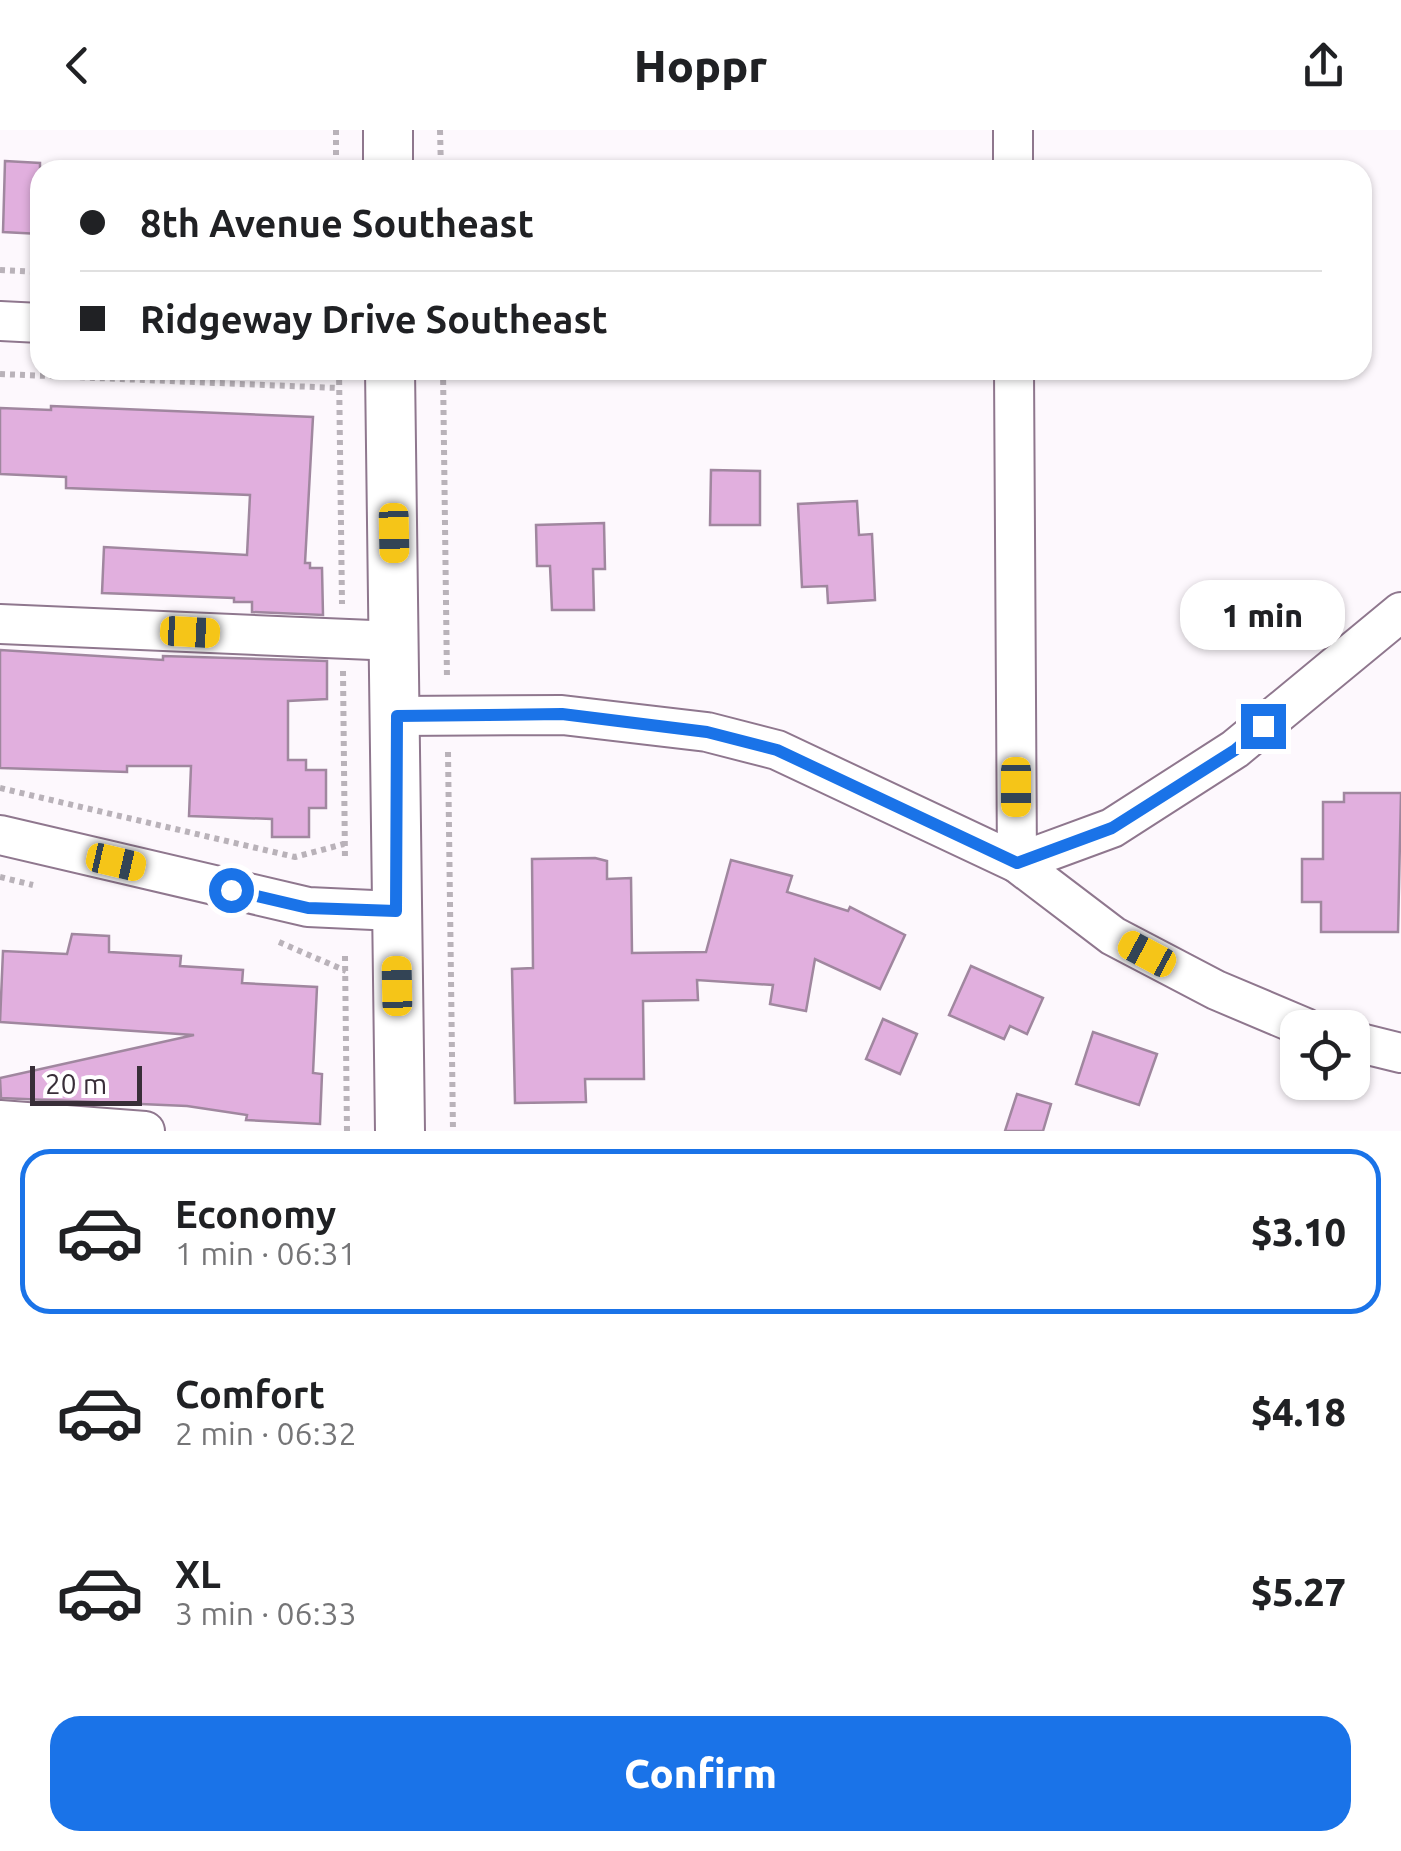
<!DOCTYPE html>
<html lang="en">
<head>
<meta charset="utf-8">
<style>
	:root { --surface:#fff; --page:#f2f2f2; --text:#202124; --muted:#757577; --line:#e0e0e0; --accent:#1a73e8 }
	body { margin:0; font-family:Ubuntu,sans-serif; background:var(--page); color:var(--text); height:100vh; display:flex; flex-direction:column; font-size:38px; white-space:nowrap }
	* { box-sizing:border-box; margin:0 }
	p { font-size:32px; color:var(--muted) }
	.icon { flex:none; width:55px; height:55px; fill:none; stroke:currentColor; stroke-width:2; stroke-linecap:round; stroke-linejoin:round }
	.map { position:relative; height:1001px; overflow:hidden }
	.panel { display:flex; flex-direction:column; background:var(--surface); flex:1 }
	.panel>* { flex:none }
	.banner { position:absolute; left:30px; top:30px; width:1342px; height:220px; border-radius:30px; box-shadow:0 2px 8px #0004; display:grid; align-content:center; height:220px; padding:0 50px; background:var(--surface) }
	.tools { position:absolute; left:1280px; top:880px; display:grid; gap:20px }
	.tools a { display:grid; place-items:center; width:90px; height:90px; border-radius:20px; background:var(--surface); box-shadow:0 2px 8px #0004; font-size:50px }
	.scale { position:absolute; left:30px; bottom:25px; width:112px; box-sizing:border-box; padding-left:10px; border:5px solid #382e38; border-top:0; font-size:28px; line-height:35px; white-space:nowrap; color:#382e38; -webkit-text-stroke:8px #fff; paint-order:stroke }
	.end { position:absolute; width:45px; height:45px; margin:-22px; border:12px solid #1a73e8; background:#fff; box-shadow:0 0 0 5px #fff }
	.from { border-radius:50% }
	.bubble { position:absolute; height:70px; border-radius:30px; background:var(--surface); box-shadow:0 2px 8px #0004; font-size:32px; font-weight:800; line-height:70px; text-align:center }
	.car { position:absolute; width:30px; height:60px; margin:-30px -15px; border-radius:12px; box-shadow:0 0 8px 2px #0007; background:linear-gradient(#f5c518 24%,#345 0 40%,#f5c518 0 76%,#345 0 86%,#f5c518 0) }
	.banner b { display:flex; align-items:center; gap:35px; height:95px; font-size:38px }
	.banner b+b { border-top:2px solid var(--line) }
	.banner i { width:25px; height:25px; background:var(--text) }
	ul { padding:18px 0 0; list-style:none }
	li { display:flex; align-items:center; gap:30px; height:165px; margin:0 20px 15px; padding:0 30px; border:5px solid transparent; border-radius:30px }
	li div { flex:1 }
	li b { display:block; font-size:38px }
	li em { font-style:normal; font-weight:800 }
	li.on { border-color:var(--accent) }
	li>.icon { width:90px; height:90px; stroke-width:1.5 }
	.primary-button { display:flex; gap:20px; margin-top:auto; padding:20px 50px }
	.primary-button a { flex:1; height:115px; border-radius:30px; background:var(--accent); color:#fff; font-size:40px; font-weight:800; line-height:115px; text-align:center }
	header { display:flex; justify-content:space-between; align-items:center; height:130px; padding:0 50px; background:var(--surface); font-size:45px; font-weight:800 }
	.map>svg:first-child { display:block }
	.building { fill:#e1afde; stroke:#a0879f; stroke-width:2.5 }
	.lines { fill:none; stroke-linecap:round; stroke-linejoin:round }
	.minor-casing { stroke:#8f778e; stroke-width:42 }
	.major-casing { stroke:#8f778e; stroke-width:52 }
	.path { stroke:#b9b2b9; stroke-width:6; stroke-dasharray:5 5; stroke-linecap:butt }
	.minor { stroke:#fff; stroke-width:38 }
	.major { stroke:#fff; stroke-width:48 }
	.route { stroke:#1a73e8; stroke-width:12 }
</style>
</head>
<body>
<header><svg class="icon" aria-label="back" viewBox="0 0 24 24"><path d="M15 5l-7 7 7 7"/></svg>Hoppr<svg class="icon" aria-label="share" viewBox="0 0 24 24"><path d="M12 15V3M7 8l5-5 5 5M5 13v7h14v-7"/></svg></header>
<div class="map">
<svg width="1401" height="1001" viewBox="0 0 1401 1001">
	<rect width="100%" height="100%" fill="#fdf8fd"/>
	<g class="building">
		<polygon points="5,31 40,33 40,104 3,102"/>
		<polygon points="51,276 313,287 305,433 310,433 310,438 322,438 323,485 252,482 252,472 234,472 234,468 102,463 104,417 247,425 250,365 66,358 66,347 0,344 0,278 51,280"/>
		<polygon points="711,340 760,341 760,395 710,395"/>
		<polygon points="857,371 859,405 872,404 875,470 828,473 827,456 802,457 798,374"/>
		<polygon points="604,393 605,439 593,439 594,480 552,480 550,436 537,436 536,395"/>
		<polygon points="0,520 163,530 163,526 327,531 327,569 288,571 288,630 306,630 306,640 326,640 326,678 309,678 309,707 272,707 272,689 189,686 191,636 127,636 127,642 0,638"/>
		<polygon points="1344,663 1401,663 1398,802 1321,802 1321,772 1302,772 1302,729 1323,729 1323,672 1344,672"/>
		<polygon points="595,728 607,731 607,749 631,748 632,823 706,822 731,730 792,746 787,762 848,781 850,777 905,805 880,859 815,829 806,881 770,874 773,855 697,850 698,870 643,871 644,949 585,949 586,972 515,973 512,839 533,838 532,729"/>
		<polygon points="72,804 109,806 109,822 181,826 180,836 243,840 242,853 317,857 313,943 322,944 320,994 246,990 247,985 187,976 1,968 0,948 194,905 0,892 3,821 67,824"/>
		<polygon points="971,836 1043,868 1027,904 1010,896 1004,909 949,885"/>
		<polygon points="883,889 917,904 900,944 866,929"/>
		<polygon points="1093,902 1157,924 1139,975 1076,954"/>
		<polygon points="1017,964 1051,974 1043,1001 1005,1001"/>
	</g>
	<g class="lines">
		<defs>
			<g id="minor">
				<polyline points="1013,0 1013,40"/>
				<polyline points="0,191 40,193"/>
				<polyline points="1014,240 1017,733 1112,698 1235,619 1401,482"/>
				<polyline points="0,494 396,511"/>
				<polyline points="397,586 562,585 707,602 777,620 1017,733 1113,806 1216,860 1306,898"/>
				<polyline points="0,705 308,777 395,781"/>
				<polyline points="1352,911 1401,923"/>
				<polyline points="0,990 145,1001"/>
			</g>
			<g id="major">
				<polyline points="388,0 388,40"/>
				<polyline points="390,240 400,1001"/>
			</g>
		</defs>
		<use href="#minor" class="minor-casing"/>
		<use href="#major" class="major-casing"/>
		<g class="path">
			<polyline points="336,0 336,40"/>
			<polyline points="440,0 441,40"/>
			<polyline points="0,140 40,142"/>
			<polyline points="339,240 342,474"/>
			<polyline points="443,240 447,549"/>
			<polyline points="0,244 338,258"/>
			<polyline points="343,541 345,730"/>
			<polyline points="448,622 453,1001"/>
			<polyline points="0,658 295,727 344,714"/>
			<polyline points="0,747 33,755"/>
			<polyline points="279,812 346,841"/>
			<polyline points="345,826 347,1001"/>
		</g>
		<use href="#minor" class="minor"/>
		<use href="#major" class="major"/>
	</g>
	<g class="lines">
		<polyline class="route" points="231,760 308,778 396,781 397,586 562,584 707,602 777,620 1017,733 1112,698 1235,620 1263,596"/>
	</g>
</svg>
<div class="tools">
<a><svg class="icon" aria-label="locate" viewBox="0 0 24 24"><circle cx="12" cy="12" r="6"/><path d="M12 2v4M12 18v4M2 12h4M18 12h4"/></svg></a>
</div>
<div class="scale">20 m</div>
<i class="end from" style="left:231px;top:760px"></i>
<i class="end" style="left:1263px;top:596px"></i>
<div class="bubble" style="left:1180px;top:450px;width:165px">1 min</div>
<i class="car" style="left:394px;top:403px;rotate:179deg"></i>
<i class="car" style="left:190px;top:502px;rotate:93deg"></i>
<i class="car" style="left:1016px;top:657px;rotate:180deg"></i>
<i class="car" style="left:116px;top:732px;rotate:103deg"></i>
<i class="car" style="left:1147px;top:824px;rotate:298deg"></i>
<i class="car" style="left:397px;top:856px;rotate:359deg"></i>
<div class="banner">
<b><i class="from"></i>8th Avenue Southeast</b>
<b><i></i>Ridgeway Drive Southeast</b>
</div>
</div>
<section class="panel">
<ul>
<li class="on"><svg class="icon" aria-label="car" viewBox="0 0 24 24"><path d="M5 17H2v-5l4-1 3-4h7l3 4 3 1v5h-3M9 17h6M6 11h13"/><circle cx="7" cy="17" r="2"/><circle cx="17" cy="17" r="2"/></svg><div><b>Economy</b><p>1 min · 06:31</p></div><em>$3.10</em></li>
<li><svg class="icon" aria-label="car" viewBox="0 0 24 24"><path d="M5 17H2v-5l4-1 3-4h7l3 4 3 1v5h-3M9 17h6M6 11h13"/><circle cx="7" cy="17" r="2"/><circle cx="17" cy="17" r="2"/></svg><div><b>Comfort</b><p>2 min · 06:32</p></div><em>$4.18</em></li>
<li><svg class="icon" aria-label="car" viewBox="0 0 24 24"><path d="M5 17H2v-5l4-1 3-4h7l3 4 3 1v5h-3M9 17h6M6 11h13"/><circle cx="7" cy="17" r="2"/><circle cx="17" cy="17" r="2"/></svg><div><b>XL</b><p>3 min · 06:33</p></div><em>$5.27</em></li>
</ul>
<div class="primary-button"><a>Confirm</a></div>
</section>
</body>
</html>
